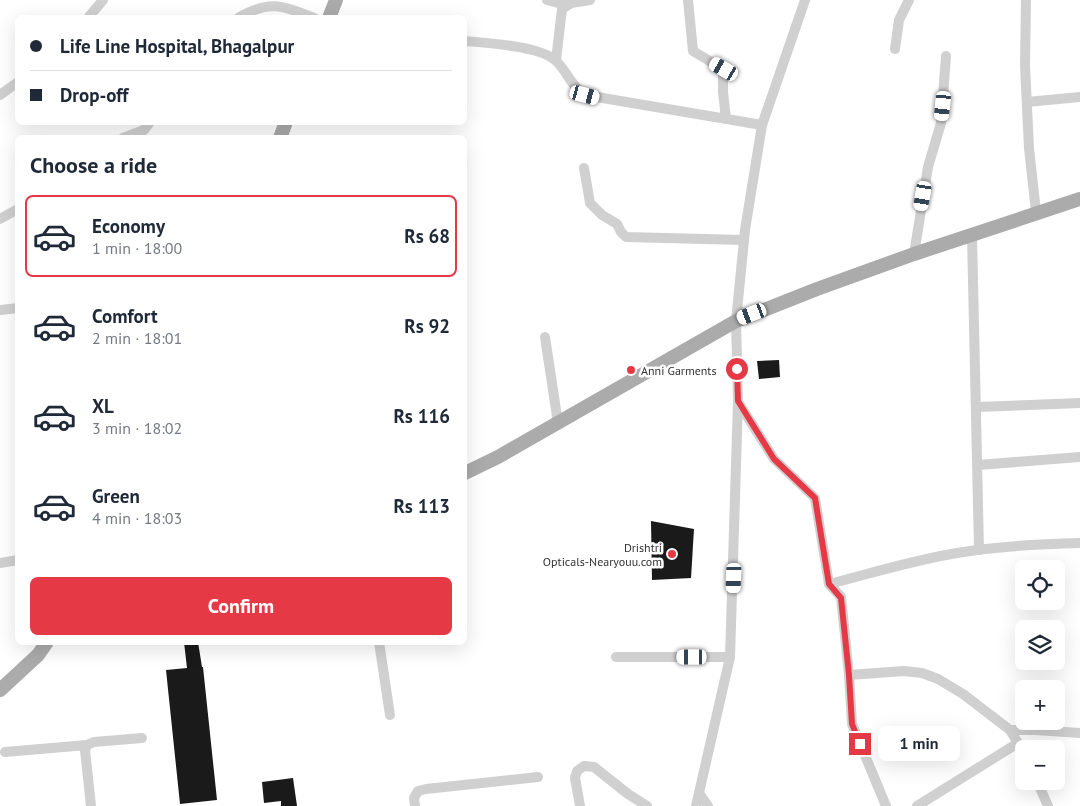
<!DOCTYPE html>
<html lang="en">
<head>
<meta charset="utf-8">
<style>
	:root { --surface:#fff; --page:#f2f2f3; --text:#1f2937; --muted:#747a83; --line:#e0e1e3; --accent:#e63946 }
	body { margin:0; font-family:"PT Sans",sans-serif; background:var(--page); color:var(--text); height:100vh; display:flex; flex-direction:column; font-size:19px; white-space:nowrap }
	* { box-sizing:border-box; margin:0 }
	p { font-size:16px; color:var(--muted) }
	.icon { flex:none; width:28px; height:28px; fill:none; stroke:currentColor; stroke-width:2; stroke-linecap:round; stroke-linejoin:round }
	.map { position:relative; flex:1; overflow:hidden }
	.drawer { position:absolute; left:15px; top:135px; width:452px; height:510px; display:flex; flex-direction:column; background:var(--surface); border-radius:8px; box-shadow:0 5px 20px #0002 }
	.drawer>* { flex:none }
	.guide { position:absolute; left:15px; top:15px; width:452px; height:110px; border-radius:8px; box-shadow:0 5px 20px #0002; display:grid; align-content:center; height:110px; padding:0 15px; background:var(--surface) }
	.buttons { position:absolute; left:1015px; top:560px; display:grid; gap:10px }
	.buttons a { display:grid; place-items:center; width:50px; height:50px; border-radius:8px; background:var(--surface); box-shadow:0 5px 20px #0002; font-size:25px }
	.end { position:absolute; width:22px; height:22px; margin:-11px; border:6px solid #e63946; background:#fff; box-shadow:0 0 0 2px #fff }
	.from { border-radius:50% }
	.bubble { position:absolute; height:35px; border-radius:8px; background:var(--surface); box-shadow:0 5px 20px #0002; font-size:16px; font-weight:600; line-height:35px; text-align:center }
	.car { position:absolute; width:15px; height:30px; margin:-15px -8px; border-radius:6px; box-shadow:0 0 4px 1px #0007; background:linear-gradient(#fff 24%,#345 0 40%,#fff 0 76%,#345 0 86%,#fff 0) }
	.guide b { display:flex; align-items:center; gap:18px; height:48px; font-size:19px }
	.guide b+b { border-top:1px solid var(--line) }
	.guide i { width:12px; height:12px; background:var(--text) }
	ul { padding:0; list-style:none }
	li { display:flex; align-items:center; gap:15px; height:82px; margin:0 10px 8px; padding:0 5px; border:2px solid transparent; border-radius:8px }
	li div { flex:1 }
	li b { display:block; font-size:19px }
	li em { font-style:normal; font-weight:600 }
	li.current { border-color:var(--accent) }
	li>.icon { width:45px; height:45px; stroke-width:1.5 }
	h2 { padding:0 15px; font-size:22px; line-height:60px }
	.cta { display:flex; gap:10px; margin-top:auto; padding:10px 15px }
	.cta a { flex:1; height:58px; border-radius:8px; background:var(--accent); color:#fff; font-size:20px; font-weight:600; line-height:58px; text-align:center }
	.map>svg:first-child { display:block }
	.building { fill:#1a1a1a }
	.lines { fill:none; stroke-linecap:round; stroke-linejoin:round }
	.minor { stroke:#d0d0d0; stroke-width:10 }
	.major { stroke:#ababab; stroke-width:14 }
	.route { stroke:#e63946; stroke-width:6 }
	.poi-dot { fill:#e63946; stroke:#fff; stroke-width:2 }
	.labels { text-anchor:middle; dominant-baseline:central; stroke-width:5; stroke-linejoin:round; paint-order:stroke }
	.poi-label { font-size:12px; fill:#333; stroke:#fff; text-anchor:start }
</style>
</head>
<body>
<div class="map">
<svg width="1080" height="806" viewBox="0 0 1080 806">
	<rect width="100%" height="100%" fill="#fff"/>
	<g class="building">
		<polygon points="779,360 780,377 759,379 757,361"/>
		<polygon points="651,521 694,529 691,578 652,580"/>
		<polygon points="184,642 198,642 202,667 203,667 217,800 180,804 166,670 187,668"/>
		<polygon points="293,778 297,806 281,806 281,801 264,803 262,782"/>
	</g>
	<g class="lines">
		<g class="minor">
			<polyline points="547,0 566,5"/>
			<polyline points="688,0 693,51 723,69 723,92 726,119"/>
			<polyline points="1026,0 1025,66 1029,148 1036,212"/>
			<polyline points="88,18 103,0"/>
			<path d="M238 18C269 0 281 5 314 18"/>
			<path d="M465 41C487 43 539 46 555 60 567 70 571 87 585 95L762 125"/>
			<polyline points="895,49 899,20 909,0"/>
			<polyline points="556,60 562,9 571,3 590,0"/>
			<polyline points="0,95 18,82"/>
			<polyline points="1027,102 1080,97"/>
			<polyline points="123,138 144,130 150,122"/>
			<polyline points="584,168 590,203 602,215 617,224 621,232 626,237 744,240"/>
			<polyline points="0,219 18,209"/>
			<polyline points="972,236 979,550"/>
			<polyline points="914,254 928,167 941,123 946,56"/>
			<polyline points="0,310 18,308"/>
			<polyline points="545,337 558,423"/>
			<polyline points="738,402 774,459 815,498 829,584 841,597 849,675 852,724 886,806"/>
			<polyline points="977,407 1080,403"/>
			<polyline points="978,465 1080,457"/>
			<polyline points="0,563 18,560"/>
			<path d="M829 584C872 573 914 560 957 553 997 546 1039 544 1080 543"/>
			<polyline points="379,642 390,715"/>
			<polyline points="616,657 730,657"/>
			<polyline points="849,675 904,671 922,673 938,679 963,694 1010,730 1024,753"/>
			<polyline points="1010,730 1035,730 1080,733"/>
			<polyline points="5,752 87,745"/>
			<polyline points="1037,781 1048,806"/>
			<polyline points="699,793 708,806"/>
			<polyline points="91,806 85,750 87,745 94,742 142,738"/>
			<polyline points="415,806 414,798 418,791 426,789 538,777"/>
			<polyline points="580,806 575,778 577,771 584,766 594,767 628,794 647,806"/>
			<polyline points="696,806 730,657 738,401 736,321 745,230 762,125 805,0"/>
			<polyline points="917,806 1018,743"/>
		</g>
		<g class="major">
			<polyline points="329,18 336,0"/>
			<polyline points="280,138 286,122"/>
			<polyline points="465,473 498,457 736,321 817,289 914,254 1080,199"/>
			<polyline points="0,690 38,655 47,642"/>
		</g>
	</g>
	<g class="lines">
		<polyline class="route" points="737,369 738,401 774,459 815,498 829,584 841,598 849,675 852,724 860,744"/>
	</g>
	<g class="poi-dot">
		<circle cx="631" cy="370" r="5"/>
		<circle cx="672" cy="554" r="5"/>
	</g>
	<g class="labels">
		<g class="poi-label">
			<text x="641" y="370">Anni Garments</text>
			<text x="662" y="547" text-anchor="end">Drishtri<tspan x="662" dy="14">Opticals-Nearyouu.com</tspan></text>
		</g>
	</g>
</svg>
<div class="buttons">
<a><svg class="icon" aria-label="locate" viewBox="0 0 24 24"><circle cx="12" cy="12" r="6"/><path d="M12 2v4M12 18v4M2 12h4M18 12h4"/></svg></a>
<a><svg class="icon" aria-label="layers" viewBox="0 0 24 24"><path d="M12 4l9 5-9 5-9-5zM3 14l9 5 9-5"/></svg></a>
<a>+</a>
<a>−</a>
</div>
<i class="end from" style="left:737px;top:369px"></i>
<i class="end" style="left:860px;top:744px"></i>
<div class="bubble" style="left:878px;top:726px;width:82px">1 min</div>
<i class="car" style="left:724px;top:69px;rotate:300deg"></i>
<i class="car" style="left:585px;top:95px;rotate:105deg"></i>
<i class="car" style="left:943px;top:106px;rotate:186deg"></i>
<i class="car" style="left:923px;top:196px;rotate:190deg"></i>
<i class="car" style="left:752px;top:314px;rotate:249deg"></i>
<i class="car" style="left:734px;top:578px;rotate:182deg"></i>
<i class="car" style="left:692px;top:657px;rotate:270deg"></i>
<div class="guide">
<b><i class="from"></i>Life Line Hospital, Bhagalpur</b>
<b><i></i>Drop-off</b>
</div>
<section class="drawer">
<h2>Choose a ride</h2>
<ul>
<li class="current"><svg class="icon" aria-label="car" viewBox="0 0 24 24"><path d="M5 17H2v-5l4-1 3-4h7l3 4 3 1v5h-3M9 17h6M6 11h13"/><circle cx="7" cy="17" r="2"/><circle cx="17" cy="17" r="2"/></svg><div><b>Economy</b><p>1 min · 18:00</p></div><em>Rs 68</em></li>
<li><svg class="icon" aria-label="car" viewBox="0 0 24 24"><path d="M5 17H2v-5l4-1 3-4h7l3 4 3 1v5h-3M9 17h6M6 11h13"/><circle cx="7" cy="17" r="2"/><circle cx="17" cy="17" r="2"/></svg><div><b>Comfort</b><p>2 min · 18:01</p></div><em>Rs 92</em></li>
<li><svg class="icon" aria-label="car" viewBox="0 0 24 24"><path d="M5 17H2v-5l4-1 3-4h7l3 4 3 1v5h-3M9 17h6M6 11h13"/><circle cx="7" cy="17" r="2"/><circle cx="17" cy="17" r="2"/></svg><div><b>XL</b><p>3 min · 18:02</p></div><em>Rs 116</em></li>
<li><svg class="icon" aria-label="car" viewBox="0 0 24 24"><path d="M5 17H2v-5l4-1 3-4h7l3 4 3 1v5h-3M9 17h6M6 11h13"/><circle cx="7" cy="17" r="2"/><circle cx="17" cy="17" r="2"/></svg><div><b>Green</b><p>4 min · 18:03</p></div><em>Rs 113</em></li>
</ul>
<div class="cta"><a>Confirm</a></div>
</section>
</div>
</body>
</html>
